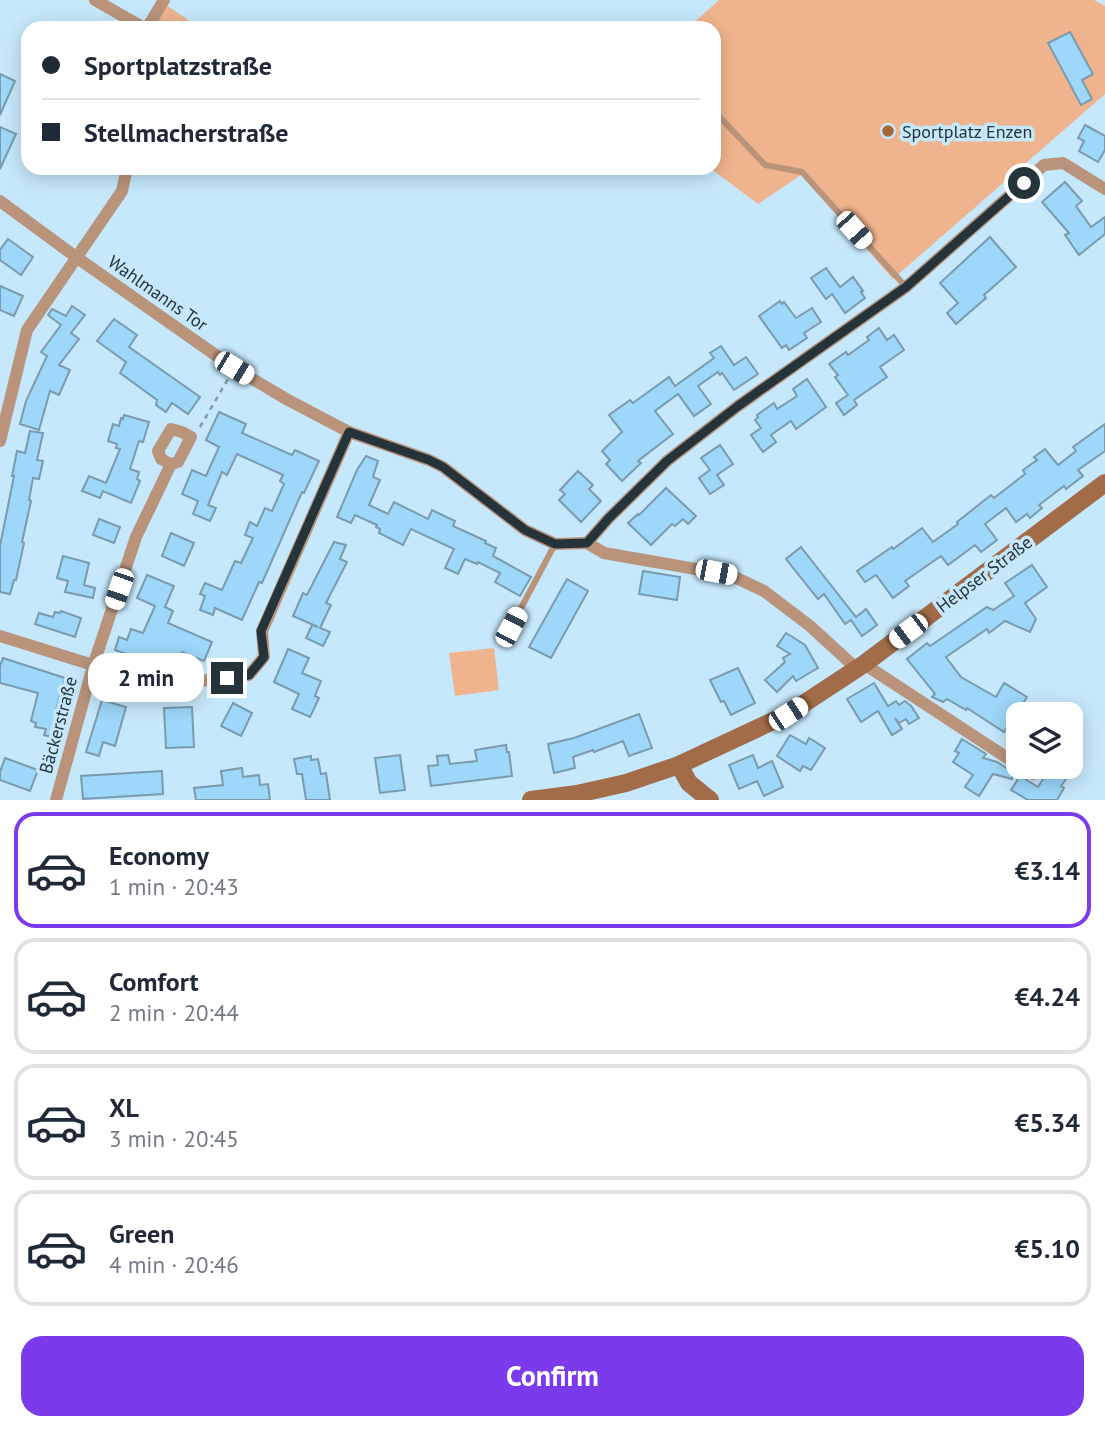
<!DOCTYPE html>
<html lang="en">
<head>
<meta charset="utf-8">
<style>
	:root { --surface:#fff; --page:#f2f2f3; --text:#1f2937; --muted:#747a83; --line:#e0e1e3; --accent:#7c3aed }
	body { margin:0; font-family:"PT Sans",sans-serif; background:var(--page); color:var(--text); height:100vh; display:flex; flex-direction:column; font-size:26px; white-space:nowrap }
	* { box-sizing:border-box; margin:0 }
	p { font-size:23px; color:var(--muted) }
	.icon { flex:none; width:38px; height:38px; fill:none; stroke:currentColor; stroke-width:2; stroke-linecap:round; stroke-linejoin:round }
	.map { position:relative; height:800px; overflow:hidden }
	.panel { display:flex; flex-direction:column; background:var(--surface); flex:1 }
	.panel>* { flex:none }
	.hud { position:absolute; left:21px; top:21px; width:700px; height:154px; border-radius:21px; box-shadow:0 4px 18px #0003; display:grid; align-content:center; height:154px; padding:0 21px; background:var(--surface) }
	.fabs { position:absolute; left:1006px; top:702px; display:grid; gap:14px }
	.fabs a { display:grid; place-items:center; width:77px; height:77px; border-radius:14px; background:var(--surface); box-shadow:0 4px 18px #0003; font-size:35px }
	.end { position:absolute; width:32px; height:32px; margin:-16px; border:9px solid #25333a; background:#fff; box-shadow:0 0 0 4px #fff }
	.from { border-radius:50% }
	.bubble { position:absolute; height:49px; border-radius:21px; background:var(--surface); box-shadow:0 4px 18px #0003; font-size:23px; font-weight:700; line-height:49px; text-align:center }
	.car { position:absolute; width:21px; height:42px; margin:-21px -10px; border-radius:9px; box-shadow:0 0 5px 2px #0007; background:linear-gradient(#fff 24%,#345 0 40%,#fff 0 76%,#345 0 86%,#fff 0) }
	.hud b { display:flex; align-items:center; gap:24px; height:66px; font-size:26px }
	.hud b+b { border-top:2px solid var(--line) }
	.hud i { width:18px; height:18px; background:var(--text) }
	ul { padding:12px 0 0; list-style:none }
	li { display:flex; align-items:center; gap:21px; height:116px; margin:0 14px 10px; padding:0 7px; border:4px solid var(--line); border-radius:21px }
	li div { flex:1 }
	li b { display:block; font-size:26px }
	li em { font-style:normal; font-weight:700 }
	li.active { border-color:var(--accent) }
	li>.icon { width:63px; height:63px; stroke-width:1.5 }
	.action { display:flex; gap:14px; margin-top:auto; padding:14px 21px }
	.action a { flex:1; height:80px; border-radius:21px; background:var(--accent); color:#fff; font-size:28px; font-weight:700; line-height:80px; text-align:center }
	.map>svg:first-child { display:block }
	.green { fill:#efb48d }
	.building { fill:#9dd7f9; stroke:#7a9aad; stroke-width:2 }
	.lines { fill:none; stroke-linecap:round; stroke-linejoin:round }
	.path { stroke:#809aa8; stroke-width:2.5; stroke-dasharray:5 5; stroke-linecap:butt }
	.lane { stroke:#b9947b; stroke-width:6 }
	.street { stroke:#b9947b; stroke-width:12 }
	.secondary { stroke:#a26c48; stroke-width:18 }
	.route { stroke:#25333a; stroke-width:9 }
	.poi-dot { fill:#a86534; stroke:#c6e8fc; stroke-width:2.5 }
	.labels { text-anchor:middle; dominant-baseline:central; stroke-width:7; stroke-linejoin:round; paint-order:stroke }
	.poi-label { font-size:18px; fill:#25333a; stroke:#c6e8fc; text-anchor:start }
	.street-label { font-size:18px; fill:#25333a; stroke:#c6e8fc }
</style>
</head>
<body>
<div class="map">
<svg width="1105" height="800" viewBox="0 0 1105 800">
	<rect width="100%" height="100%" fill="#c6e8fc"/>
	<g class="green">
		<polygon points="719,0 1094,0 1105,6 1105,94 893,279 801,175 758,204 710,168 714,168 714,28 688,28"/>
		<polygon points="166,5 200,28 154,28 158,18"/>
		<polygon points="494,648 499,690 455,696 449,653"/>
	</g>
	<g class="building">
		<polygon points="1070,32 1093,74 1082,80 1092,99 1081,105 1048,43"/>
		<polygon points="0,74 15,81 0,115"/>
		<polygon points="1085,125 1105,136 1105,150 1098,162 1079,151 1084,141 1078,138"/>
		<polygon points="0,127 16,134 0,169"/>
		<polygon points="1065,182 1082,201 1076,206 1091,227 1105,217 1105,234 1079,255 1065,235 1069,233 1042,202"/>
		<polygon points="990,237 1016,267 984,295 986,298 956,324 947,313 958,303 940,283"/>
		<polygon points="8,239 33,257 21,275 0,260 0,250"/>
		<polygon points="826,268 840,287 853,277 863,291 861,292 865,298 845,313 832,294 826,299 811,278"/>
		<polygon points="0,286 23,296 14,316 0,310"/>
		<polygon points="780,301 782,304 784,302 796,318 812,308 821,322 804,333 807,338 789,350 786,345 782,348 759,316"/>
		<polygon points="72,306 85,315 71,333 79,339 59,365 70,370 59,395 50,391 39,430 20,424 26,401 47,356 41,352 61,325 48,315 52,309 66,316"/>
		<polygon points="114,319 137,335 129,347 200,397 188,414 172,403 166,412 156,405 157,400 120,373 126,362 97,341"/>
		<polygon points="879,328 887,340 894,335 904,350 880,367 887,377 854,400 857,405 844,415 836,403 848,395 835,377 838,375 829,364 846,352 848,355 869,340 867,337"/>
		<polygon points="721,346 734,365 746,357 758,374 734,390 722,373 720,375 718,372 698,386 711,404 694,416 678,394 655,411 673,434 638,461 641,463 622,481 606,464 610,460 602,451 622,432 609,415 630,400 633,403 669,377 675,386 714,358 710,353"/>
		<polygon points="807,379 826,407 796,429 791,421 771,435 776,442 763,452 751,435 761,428 755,420 758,417 757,415 774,403 777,409 797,396 793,389"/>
		<polygon points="219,412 246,424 242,433 292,455 295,450 319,461 304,493 302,492 262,583 259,582 242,620 215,608 213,615 200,610 205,596 200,594 205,583 222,590 235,561 241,563 253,538 245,535 250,522 257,526 265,508 272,511 284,484 280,481 283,475 237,454 227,475 222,472 208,505 216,508 210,521 193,514 198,501 182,494 192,470 206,476 219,447 206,440"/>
		<polygon points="124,415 149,422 143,442 139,441 130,469 139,472 137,479 140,481 131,503 103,491 100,498 82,491 89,476 106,483 120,449 116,448 117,444 108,441 113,424 119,426 121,418 123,419"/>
		<polygon points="1105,424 1105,451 1078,470 1083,476 1066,489 1064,486 1039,505 1042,508 1030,518 1027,514 1016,522 1006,508 985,524 997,540 981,552 975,545 948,565 941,556 905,581 909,586 893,598 876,575 865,582 857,571 892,547 893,549 922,528 933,542 958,524 957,522 991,495 994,498 1025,474 1023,470 1037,460 1034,457 1045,449 1058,465 1076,451 1073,447"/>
		<polygon points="30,431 43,433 37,460 43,461 39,479 33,478 29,500 31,501 22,542 24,543 16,580 14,580 10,594 0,592 0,546 14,476 12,476 17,451 25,453"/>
		<polygon points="720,445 733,464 717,475 724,485 710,494 699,478 710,470 701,458"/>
		<polygon points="366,456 378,461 373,477 380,480 369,505 388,514 394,502 428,519 432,510 455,521 453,526 486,541 485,543 496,548 493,556 531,577 520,596 495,582 500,573 478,562 477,564 465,559 458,574 445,568 454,549 411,529 403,545 379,533 380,529 376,527 377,525 355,515 351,523 337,517 357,470"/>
		<polygon points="578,471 593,485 589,489 601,501 581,522 559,500 565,494 560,490"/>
		<polygon points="666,488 696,516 688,524 683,519 675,526 672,524 651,545 628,523 638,514 639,515"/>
		<polygon points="99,519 120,527 114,543 93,535"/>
		<polygon points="171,533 194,543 184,566 162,556"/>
		<polygon points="334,542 346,545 340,559 347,562 326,603 331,605 320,628 330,632 323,646 306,638 312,625 318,627 293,616 303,593 307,595"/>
		<polygon points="801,547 856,617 866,609 877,625 862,636 851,620 845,624 824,594 818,599 786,559"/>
		<polygon points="63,556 89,563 84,585 95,588 93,598 65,592 68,581 57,578"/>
		<polygon points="1032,565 1047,587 1025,603 1036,619 1030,632 1005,621 989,633 987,629 946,657 961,677 996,697 1004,683 1027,697 1004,732 967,708 966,710 947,699 943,702 932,697 935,694 907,659 927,643 930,646 936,642 987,607 993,610 1014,596 1005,583"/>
		<polygon points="643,571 680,577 677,600 639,594"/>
		<polygon points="147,575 174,586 165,607 173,611 168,623 212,642 204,661 182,652 176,665 170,663 169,665 159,661 157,665 115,650 119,637 127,640 131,629 143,633 155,606 137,598"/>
		<polygon points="567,579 588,591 551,658 529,647"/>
		<polygon points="61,611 81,618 75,637 35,624 39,613 53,617 55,612 60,613"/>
		<polygon points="786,633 805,645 818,668 796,681 793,676 777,692 765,680 785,662 783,658 790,654 777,646"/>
		<polygon points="288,649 309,658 302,673 321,681 315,696 319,698 310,717 292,709 299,694 274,682"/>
		<polygon points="3,658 65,678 55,714 61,715 55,738 44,735 46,729 35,727 36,723 31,721 38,693 0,683 0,666"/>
		<polygon points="738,668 755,703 731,715 724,701 721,702 710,680"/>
		<polygon points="874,683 888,706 896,701 899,705 905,701 911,706 919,718 909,724 906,719 899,723 895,718 902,729 892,735 878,711 861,722 847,699"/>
		<polygon points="102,700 126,707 115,746 103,742 99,756 86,752"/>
		<polygon points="233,703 252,713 241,736 221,726"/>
		<polygon points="192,707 194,747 166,748 164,708"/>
		<polygon points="639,714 652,748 629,756 623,741 594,752 593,750 573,757 575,768 554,773 548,744 574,738"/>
		<polygon points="790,735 806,744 809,738 825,748 811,770 803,766 800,771 777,756"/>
		<polygon points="962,739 986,754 983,758 997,762 1014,773 1012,779 993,774 979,796 965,787 973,775 953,762 959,753 955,751"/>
		<polygon points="506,745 507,752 509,752 512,776 431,786 428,766 438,765 437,756 448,755 450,764 477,761 475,750"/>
		<polygon points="400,755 405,790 380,793 375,758"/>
		<polygon points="753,755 758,768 772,761 783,787 764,796 757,781 739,789 729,765"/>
		<polygon points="311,756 311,760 318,759 321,774 326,773 330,800 306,800 302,774 297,774 294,759"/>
		<polygon points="5,758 38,770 30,791 0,780 0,772"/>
		<polygon points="242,768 243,777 259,775 260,785 268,784 270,800 196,800 194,788 223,785 221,771"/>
		<polygon points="162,771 163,794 83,799 81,776"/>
		<polygon points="1053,771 1066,779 1061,786 1064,788 1057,800 1028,800 1011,790 1020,776 1038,787 1045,776 1048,778"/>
	</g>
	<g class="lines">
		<polyline class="path" points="200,427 228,379"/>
		<g class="lane">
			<polyline points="714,111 765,165 802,172 906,287"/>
			<polyline points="511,627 555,544"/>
		</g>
		<g class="street">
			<polyline points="95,0 144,28"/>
			<polyline points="147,28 164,0"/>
			<polyline points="0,201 76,257 234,368 288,400 349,432 429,460 443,467 525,530 555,544 587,543 604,553 730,575 764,591 810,626 857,669"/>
			<polyline points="0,441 27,330 122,191 127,168"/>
			<polyline points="587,543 608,519 667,461 738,406 906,287 1044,165 1063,163 1105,189"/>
			<polyline points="0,636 160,686 249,675 264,657 262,631 349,432"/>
			<polyline points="864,664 1018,765"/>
			<polyline points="1021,766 1033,774"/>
			<polyline points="56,800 93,666 136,537 171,464 178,462 191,437 182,432 171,429 158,451 161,459 171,464"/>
		</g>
		<g class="secondary">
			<polyline points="679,765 689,783 710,800"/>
			<polyline points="531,800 577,794 626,783 679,765 788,714 864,664 1105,483"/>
		</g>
	</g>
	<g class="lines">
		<polyline class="route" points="227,678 249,675 264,657 261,631 349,432 429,460 443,467 525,530 555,544 587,543 608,519 667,461 738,406 906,287 1024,183"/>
	</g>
	<circle class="poi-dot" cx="888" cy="131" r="7"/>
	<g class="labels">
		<g class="poi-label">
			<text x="902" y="131">Sportplatz Enzen</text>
		</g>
		<g class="street-label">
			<text transform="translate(158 293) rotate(35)">Wahlmanns Tor</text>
			<text transform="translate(984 574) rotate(-37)">Helpser Straße</text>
			<text transform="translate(58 725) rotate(-75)">Bäckerstraße</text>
		</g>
	</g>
</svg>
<div class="fabs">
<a><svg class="icon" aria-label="layers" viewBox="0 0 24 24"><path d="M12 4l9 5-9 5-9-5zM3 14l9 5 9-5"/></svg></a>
</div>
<i class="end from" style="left:1024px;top:183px"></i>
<i class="end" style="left:227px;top:678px"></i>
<div class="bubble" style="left:88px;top:653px;width:116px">2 min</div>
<i class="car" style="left:854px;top:230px;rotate:138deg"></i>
<i class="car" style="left:234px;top:368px;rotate:121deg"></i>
<i class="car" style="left:716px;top:572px;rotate:101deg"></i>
<i class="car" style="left:119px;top:589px;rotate:199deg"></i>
<i class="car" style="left:511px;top:627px;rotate:28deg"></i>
<i class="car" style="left:908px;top:631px;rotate:233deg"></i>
<i class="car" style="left:788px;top:714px;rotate:57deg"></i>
<div class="hud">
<b><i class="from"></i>Sportplatzstraße</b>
<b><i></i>Stellmacherstraße</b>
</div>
</div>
<section class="panel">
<ul>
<li class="active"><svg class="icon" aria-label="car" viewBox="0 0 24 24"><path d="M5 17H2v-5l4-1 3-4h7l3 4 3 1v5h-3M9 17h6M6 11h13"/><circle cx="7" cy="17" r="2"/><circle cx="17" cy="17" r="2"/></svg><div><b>Economy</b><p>1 min · 20:43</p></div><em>€3.14</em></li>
<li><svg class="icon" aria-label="car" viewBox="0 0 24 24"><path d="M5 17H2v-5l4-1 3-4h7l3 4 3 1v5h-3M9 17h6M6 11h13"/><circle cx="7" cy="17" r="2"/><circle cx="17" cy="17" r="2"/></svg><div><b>Comfort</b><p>2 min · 20:44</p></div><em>€4.24</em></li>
<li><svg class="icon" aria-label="car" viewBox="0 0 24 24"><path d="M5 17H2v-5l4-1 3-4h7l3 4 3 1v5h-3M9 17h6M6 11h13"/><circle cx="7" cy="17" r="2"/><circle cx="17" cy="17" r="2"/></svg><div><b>XL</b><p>3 min · 20:45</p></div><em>€5.34</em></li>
<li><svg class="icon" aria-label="car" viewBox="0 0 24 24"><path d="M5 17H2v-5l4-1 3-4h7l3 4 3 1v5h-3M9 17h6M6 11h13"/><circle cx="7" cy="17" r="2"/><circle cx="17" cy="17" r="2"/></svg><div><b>Green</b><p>4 min · 20:46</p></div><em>€5.10</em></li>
</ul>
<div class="action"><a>Confirm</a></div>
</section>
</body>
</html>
